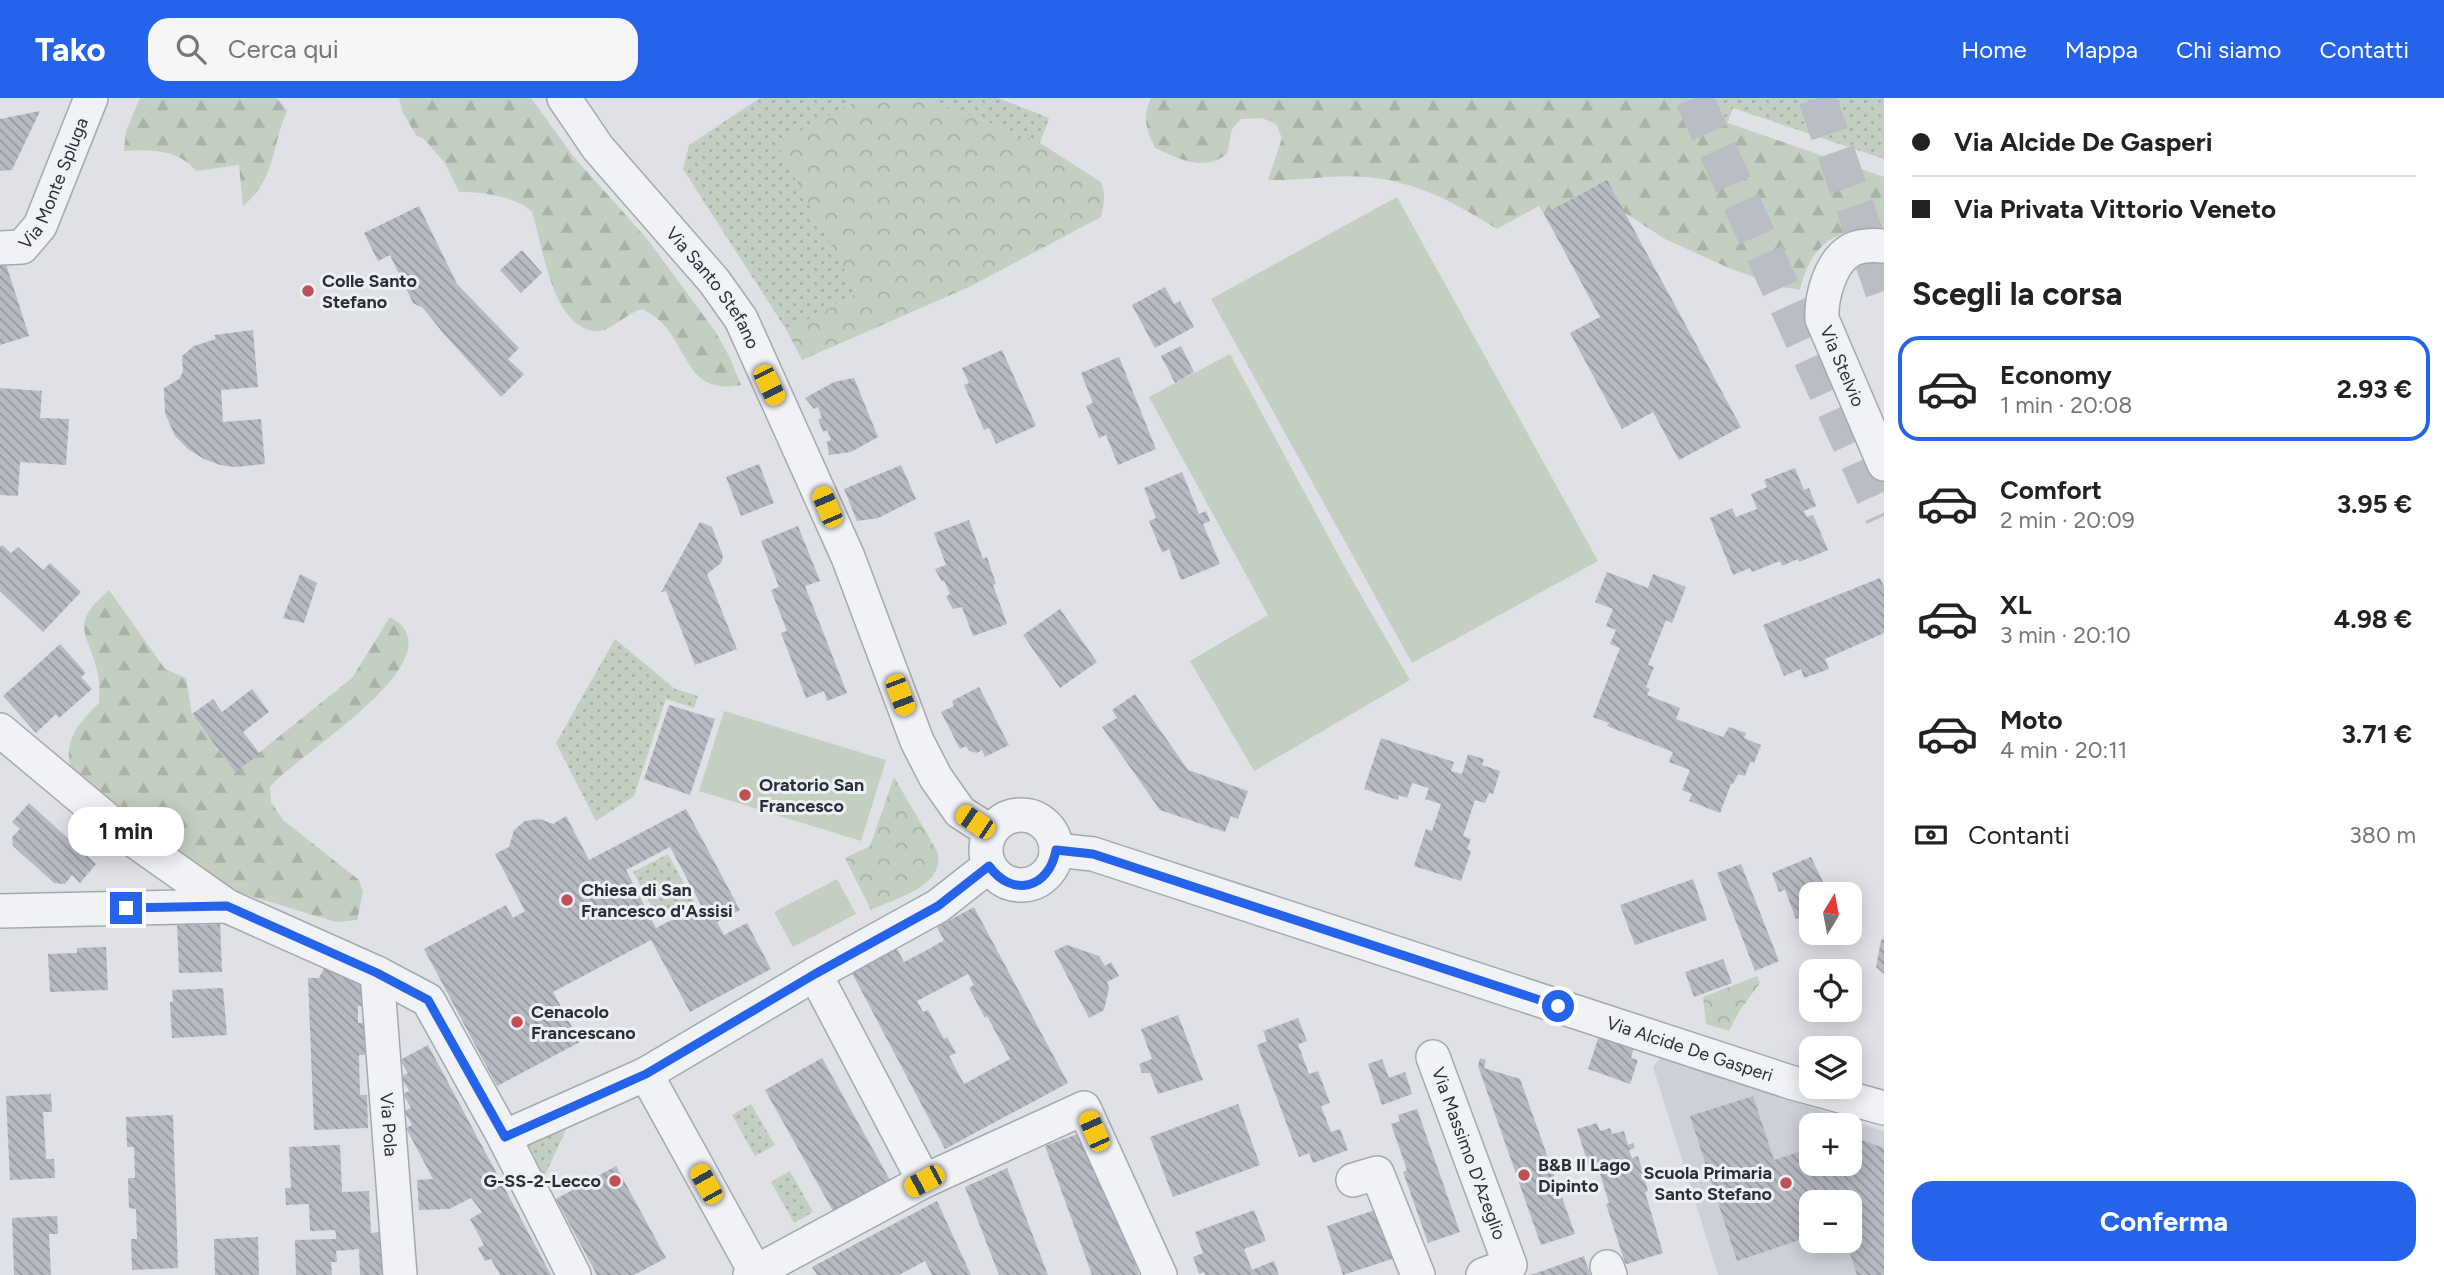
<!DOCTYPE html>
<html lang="it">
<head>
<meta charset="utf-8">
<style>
	:root { --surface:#fff; --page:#f6f6f6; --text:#222; --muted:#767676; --line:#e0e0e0; --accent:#2563eb }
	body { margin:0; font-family:Figtree,sans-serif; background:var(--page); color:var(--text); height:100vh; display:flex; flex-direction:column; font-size:26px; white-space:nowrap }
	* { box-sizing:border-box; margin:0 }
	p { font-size:23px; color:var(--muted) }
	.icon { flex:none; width:38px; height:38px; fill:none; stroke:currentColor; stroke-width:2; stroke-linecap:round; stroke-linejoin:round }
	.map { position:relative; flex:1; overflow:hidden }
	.drawer { display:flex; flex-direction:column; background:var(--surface); width:560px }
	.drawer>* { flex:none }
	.guide { display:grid; align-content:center; height:154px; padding:0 28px; background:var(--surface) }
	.needle { width:46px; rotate:10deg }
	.buttons { position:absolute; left:1799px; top:784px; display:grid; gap:14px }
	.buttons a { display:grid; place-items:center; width:63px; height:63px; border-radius:14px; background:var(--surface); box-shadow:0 4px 18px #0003; font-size:35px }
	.end { position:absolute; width:32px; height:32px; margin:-16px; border:9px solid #2563eb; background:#fff; box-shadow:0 0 0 4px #fff }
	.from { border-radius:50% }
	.bubble { position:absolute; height:49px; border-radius:21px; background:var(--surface); box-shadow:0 4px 18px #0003; font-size:23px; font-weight:700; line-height:49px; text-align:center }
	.car { position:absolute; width:21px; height:42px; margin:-21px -10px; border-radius:9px; box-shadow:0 0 5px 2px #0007; background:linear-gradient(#f5c518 24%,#345 0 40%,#f5c518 0 76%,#345 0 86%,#f5c518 0) }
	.guide b { display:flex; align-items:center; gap:24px; height:66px; font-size:26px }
	.guide b+b { border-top:2px solid var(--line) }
	.guide i { width:18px; height:18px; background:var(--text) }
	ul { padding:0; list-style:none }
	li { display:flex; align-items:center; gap:21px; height:105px; margin:0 14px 10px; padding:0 14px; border:4px solid transparent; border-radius:21px }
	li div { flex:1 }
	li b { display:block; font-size:26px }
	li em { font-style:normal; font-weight:700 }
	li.active { border-color:var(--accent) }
	li>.icon { width:63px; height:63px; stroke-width:1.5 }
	h2 { padding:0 28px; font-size:32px; line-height:84px }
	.pay { display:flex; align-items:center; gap:18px; height:77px; padding:0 28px; font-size:26px }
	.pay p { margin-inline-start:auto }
	.action { display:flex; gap:14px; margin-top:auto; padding:14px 28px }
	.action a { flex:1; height:80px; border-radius:21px; background:var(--accent); color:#fff; font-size:28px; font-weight:700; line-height:80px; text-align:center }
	header { display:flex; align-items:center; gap:42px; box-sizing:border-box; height:98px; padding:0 35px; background:var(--accent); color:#fff }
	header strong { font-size:33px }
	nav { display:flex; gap:38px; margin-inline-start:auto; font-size:24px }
	.search { width:490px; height:63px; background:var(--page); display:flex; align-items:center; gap:18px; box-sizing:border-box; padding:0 24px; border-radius:21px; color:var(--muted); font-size:26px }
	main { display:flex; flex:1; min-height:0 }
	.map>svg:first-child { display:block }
	.built { fill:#cdd0d7; fill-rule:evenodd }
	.grass { fill:url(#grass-dots) }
	.forest { fill:url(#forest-firs) }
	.park { fill:url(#park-crowns) }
	.pitch { fill:#c3cfc1 }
	.building { fill:url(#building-back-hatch); fill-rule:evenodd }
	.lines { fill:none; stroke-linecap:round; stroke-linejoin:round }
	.highway-tunnel { stroke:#bbbdc4; stroke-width:38; stroke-dasharray:38 19; stroke-linecap:butt }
	.street-casing { stroke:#a5a8af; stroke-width:36 }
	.street { stroke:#f1f2f5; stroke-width:33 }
	.route { stroke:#2563eb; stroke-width:9 }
	.poi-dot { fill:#be5155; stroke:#eef0f4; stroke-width:2.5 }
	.labels { text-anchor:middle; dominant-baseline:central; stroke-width:6; stroke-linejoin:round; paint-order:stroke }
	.street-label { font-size:18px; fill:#2a2e3b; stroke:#eef0f4 }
	.poi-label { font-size:18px; font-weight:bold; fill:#2a2e3b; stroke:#eef0f4; text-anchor:start }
</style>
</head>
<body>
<header>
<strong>Tako</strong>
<div class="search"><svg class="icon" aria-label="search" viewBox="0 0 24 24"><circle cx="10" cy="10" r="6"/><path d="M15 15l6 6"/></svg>Cerca qui</div>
<nav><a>Home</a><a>Mappa</a><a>Chi siamo</a><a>Contatti</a></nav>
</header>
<main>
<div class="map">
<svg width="1884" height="1177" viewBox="0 0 1884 1177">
	<defs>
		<pattern id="grass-dots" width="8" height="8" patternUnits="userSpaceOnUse" patternTransform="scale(1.75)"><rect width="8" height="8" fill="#c3cfc1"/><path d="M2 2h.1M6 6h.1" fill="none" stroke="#a8b2a7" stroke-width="1.8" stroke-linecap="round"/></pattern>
		<pattern id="forest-firs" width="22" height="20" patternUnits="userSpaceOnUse" patternTransform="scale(1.75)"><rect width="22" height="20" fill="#c3cfc1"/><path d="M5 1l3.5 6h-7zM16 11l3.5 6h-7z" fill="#a8b2a7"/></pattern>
		<pattern id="park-crowns" width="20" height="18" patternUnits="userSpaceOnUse" patternTransform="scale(1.75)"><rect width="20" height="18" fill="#c3cfc1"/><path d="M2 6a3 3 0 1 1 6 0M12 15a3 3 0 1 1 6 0" fill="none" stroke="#a8b2a7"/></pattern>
		<pattern id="building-back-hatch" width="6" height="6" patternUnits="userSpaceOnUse" patternTransform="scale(1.75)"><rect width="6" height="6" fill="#b7bac2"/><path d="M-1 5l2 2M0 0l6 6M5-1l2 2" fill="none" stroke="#95989f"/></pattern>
	</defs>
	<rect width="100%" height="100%" fill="#dfe1e6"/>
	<path class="built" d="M1660 960 1884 1033V1177H1718L1653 969ZM1811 1027H1850V1066H1811ZM1811 1104H1850V1143H1811Z"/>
	<g class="grass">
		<polygon points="760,0 862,0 777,46 857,195 787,233 683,71 689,47"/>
		<polygon points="926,0 998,0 1049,20 1040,45"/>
		<polygon points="1705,0 1884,0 1884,61 1733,10 1727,26 1701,16"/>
		<polygon points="615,541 675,591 698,598 694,610 666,601 634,698 596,723 556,645"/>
		<polygon points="668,756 694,804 659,822 633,774"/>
		<polygon points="751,1006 775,1047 755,1058 732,1017"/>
		<polygon points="572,1019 544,1079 526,1041"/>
		<polygon points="790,1073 813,1114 794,1125 771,1084"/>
	</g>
	<g class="forest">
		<path d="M140 0H277L287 13C271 49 276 81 243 108L239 67 196 73C179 51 150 51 124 53L126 33Z"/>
		<path d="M399 0H531L573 58 648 142 715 233 730 260 741 287C693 296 690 262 668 232 661 222 652 216 642 211 626 215 610 235 594 233 551 227 543 147 532 114 519 99 479 93 459 94L445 65 425 42 416 37 403 15Z"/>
		<path d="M1151 0H1705L1702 16 1884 79V132C1837 128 1811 145 1800 192L1778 188 1729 170 1665 141 1625 115 1544 116 1539 108 1497 131C1456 105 1415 83 1366 79 1334 76 1301 83 1268 82L1282 40 1276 26 1262 20 1241 21 1232 31 1227 56C1203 74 1179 61 1155 50 1146 31 1142 19 1151 0Z"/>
		<path d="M109 492 165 571 186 580 192 617 235 674 352 580 390 519C465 559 290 661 270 689L271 704 283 722 359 782 363 794 357 822 336 824 217 788 71 673C63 642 78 626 99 605 99 596 100 586 98 577 89 533 67 529 109 492Z"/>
	</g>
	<g class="park">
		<path d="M862 0H926L1040 45 1101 84C1106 97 1104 106 1101 119L969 189 802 262 787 233 857 195 776 45Z"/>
		<path d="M894 679 937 753C947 788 896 800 871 812L845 760 870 748Z"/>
		<polygon points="1757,878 1760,885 1740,912 1729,933 1706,926 1703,899"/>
	</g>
	<g class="pitch">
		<polygon points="1397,99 1598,463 1412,565 1211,201"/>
		<polygon points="1230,256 1347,473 1410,582 1254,673 1190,563 1268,517 1149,299"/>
		<polygon points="724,613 886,662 861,743 699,693"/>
		<polygon points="837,781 856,816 793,849 774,814"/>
	</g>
	<g class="building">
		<polygon points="40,13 12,72 0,73 0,21"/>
		<polygon points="1607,82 1741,329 1679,362 1653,314 1622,331 1570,235 1600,219 1544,116"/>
		<polygon points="419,108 457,186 519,250 508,261 524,276 501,299 444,236 423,210 413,205 390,157 378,163 364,135"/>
		<polygon points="522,152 542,175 521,195 500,172"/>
		<polygon points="6,166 29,238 0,247 0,168"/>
		<polygon points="1165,189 1174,206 1180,203 1194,229 1155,250 1132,207"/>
		<polygon points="253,232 258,289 221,292 223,324 261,321 265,366 235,369 220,367 204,361 188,351 175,338 165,315 164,290 179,281 183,274 182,258 194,248 216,241 214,237"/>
		<polygon points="1181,248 1194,274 1175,285 1161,258"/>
		<polygon points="1002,252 1036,328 996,346 989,330 984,332 964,287 969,285 962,270"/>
		<polygon points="1119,259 1156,351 1118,367 1106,337 1099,340 1086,308 1093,305 1081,275"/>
		<polygon points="854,280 878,339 851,354 829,357 827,344 831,342 827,332 823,334 818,321 822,320 818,309 814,311 805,300 834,284"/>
		<polygon points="0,290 42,293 40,320 69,321 66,367 20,364 18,398 0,397"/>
		<polygon points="759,366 774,405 741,418 726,379"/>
		<polygon points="901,367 916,401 878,420 857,423 844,391"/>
		<polygon points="1795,370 1804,392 1809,390 1816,408 1804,413 1807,419 1813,417 1828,452 1799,464 1798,461 1782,468 1780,463 1752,474 1750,470 1733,477 1710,420 1732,410 1736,419 1757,411 1751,396 1767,389 1764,382"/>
		<polygon points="1182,374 1199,416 1206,413 1210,423 1203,426 1220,466 1181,482 1169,451 1162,455 1149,423 1156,420 1144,390"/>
		<polygon points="969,422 983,461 987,459 996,486 993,487 1007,526 973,538 962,509 953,511 946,499 950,496 944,482 942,484 935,471 946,467 934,435"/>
		<polygon points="700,424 712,429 723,458 721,465 707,476 737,551 695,567 666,493 661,494"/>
		<polygon points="798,428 820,483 805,488 847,595 827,603 824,593 806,600 781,535 787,533 771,492 779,489 761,443"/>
		<polygon points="2,447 11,455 18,449 43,472 50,465 81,494 43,534 0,493 0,449"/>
		<polygon points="1607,474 1648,490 1653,476 1686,489 1672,525 1666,522 1648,567 1654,569 1646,589 1650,591 1647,597 1680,610 1676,621 1723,639 1729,629 1746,635 1744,640 1761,647 1754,665 1750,664 1745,678 1738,676 1733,686 1731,686 1720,715 1689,703 1692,696 1682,692 1690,672 1669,664 1673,654 1607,628 1609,625 1593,619 1620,550 1610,546 1616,532 1606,528 1613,511 1595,504"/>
		<polygon points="300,476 317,485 304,525 283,520"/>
		<polygon points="1880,480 1884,489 1884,535 1825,561 1829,571 1804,580 1801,571 1784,578 1763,527"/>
		<polygon points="1060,511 1097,564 1060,590 1023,537"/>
		<polygon points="60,546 86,575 81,579 92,591 59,620 56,616 36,635 3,598"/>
		<polygon points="979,589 1009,647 985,659 982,652 977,655 969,653 966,648 960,651 941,614 954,608 952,603"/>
		<polygon points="252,591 269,614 243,634 260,656 235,674 192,616 213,601 222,614"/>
		<polygon points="1135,596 1188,672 1248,693 1238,721 1231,718 1225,734 1160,712 1102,629 1117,620 1112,612"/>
		<polygon points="669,607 715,621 690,697 644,681"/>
		<polygon points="1381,640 1454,664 1451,673 1462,676 1468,656 1484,661 1482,667 1500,673 1493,696 1489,695 1485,705 1475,702 1463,738 1471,741 1467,751 1471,753 1461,783 1414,768 1426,731 1432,733 1441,706 1425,701 1429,690 1412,685 1407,700 1399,697 1398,702 1364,691"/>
		<polygon points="29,705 96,766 80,785 72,777 65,786 54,785 13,748 12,739 20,731 12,724"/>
		<path d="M686 711 740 812 717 824 724 837 747 825 771 871 690 914 651 842 553 894 580 944 497 988 424 851 506 807 513 820 525 813 495 756 509 749 514 732 525 723 540 721 553 726 566 718 589 762ZM670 749 701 807 656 830 626 772Z"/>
		<polygon points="1811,759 1829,796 1811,796 1811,816 1796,821 1785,792 1779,794 1772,775"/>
		<polygon points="1741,766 1779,863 1755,873 1717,775"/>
		<polygon points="1693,781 1707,822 1635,847 1620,807"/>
		<path d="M974 809 1068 985 945 1051 852 875 897 851 904 864 929 851 944 842 937 829ZM968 876 974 887 969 890 985 920 987 918 1010 961 964 986 949 958 956 955 947 939 944 941 928 912 923 914 917 903Z"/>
		<polygon points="197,824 197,827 220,826 222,874 179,875 177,825"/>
		<polygon points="1884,841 1884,876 1876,869 1881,842"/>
		<polygon points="1067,847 1099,858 1105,868 1111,864 1119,878 1107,884 1109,890 1104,912 1089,920 1054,853"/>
		<polygon points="106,849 108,892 50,894 48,856 77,855 77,850"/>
		<polygon points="1723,861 1732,885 1694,899 1685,874"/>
		<polygon points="327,864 362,883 363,908 358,908 358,925 364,925 365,957 359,957 360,997 367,997 368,1030 314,1032 308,880 319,880"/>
		<polygon points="223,890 227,937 172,940 170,904 173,904 172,892"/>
		<polygon points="1178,917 1203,982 1158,996 1150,975 1142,975 1139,966 1152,961 1141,931"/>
		<polygon points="1298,920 1307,943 1298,946 1309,976 1318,973 1330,1005 1321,1008 1331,1034 1340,1031 1348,1052 1313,1065 1309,1055 1299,1059 1257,947 1267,943 1263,933"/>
		<polygon points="1599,938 1634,949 1631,960 1638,962 1630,986 1588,971"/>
		<polygon points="428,947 551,1177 500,1177 491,1161 485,1163 478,1150 484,1147 470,1121 482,1114 471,1100 449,1111 419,1112 417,1082 433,1081 406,1030 412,1027 404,1013 411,1010 403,996 409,993 401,979 408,975 400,962"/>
		<polygon points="822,960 890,1082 833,1113 765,992"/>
		<polygon points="1480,960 1486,962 1484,970 1520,981 1575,1136 1541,1147 1478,968"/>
		<polygon points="1382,961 1389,980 1405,974 1412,996 1382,1007 1368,966"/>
		<polygon points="51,996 52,1014 43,1014 46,1061 54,1061 55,1080 10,1082 6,998"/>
		<polygon points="1753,998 1774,1062 1811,1050 1811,1066 1850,1066 1850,1038 1884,1050 1884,1177 1857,1177 1846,1143 1850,1143 1850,1104 1811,1104 1811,1138 1737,1163 1690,1018"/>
		<polygon points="1238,1006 1260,1067 1173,1099 1150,1039"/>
		<polygon points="1417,1011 1460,1134 1428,1145 1403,1074 1407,1072 1391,1026 1400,1023 1398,1017"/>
		<polygon points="173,1017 178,1170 132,1172 131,1141 137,1141 136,1111 129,1110 128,1080 135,1080 134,1049 127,1049 126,1019"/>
		<polygon points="1597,1025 1600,1033 1610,1030 1612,1036 1624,1033 1628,1047 1633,1045 1635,1050 1629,1052 1632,1060 1638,1058 1648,1093 1645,1094 1663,1155 1627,1166 1625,1165 1606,1106 1609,1105 1597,1066 1589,1069 1577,1031"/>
		<polygon points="1086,1033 1139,1177 1092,1177 1045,1048"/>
		<polygon points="340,1047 342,1094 369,1093 371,1135 381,1134 383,1177 360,1177 359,1151 336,1153 337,1164 331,1164 332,1177 296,1177 295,1142 336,1141 336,1136 335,1132 310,1133 309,1106 286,1107 285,1090 291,1090 289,1049"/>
		<polygon points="616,1068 666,1160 634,1177 597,1177 556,1101"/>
		<polygon points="1007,1070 1048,1177 999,1177 965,1089"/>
		<polygon points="937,1103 971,1177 932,1177 925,1163 899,1177 817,1177 812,1169"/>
		<polygon points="1378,1111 1395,1160 1343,1177 1327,1128"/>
		<polygon points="1254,1112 1266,1143 1244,1151 1252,1172 1274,1163 1279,1177 1205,1177 1204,1174 1199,1176 1193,1159 1203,1155 1195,1134"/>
		<polygon points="57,1118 58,1136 49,1136 51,1177 14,1177 12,1120"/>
		<polygon points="258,1139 259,1177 215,1177 214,1141"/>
		<polygon points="1584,1158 1590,1177 1531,1177"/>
	</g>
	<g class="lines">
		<g class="highway-tunnel">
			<polyline points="1694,0 1884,418"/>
			<polyline points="1817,0 1884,193"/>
		</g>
		<defs>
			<g id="street">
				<path id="s1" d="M564 0 598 50 714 183 741 221 848 459 917 643 936 680 960 714 991 734"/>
				<path id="s2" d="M1884 148C1874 147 1860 147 1851 152 1830 164 1821 199 1822 221L1884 366"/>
				<path id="s3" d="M0 150 22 149 40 128 91 0"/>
				<polyline points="0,632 122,734 227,808 377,875 428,902 504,1039 574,1177"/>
				<circle cx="1021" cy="752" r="35"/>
				<path id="s4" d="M1056 752 1093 756 1790 984 1884 1010"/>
				<polyline points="0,813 227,808"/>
				<path id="s5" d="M377 875 400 1177"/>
				<polyline points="815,876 924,1083"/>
				<path id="s6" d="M1433 959 1510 1167 1483 1177"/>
				<polyline points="646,976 757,1177"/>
				<polyline points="504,1039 646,976 815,876 938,808 989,768"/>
				<polyline points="1353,1082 1377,1075 1418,1177"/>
				<polyline points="1607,1169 1610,1177"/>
				<polyline points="750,1177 924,1083 1084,1010 1160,1177"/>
			</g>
		</defs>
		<use href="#street" class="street-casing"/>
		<use href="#street" class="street"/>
	</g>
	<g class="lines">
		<path class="route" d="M126 810 227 808 377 875 428 902 505 1039 646 976 815 876 938 808 989 768C1012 800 1049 791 1056 752L1093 756 1558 908"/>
	</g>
	<g class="poi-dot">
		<circle cx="308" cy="193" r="7"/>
		<circle cx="745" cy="697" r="7"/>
		<circle cx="567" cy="802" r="7"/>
		<circle cx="517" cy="924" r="7"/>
		<circle cx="1524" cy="1077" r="7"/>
		<circle cx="615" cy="1083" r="7"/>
		<circle cx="1786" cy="1085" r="7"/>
	</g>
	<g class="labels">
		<g class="street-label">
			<text stroke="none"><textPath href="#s3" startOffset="94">Via Monte Spluga</textPath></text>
			<text stroke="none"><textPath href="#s1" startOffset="242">Via Santo Stefano</textPath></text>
			<text stroke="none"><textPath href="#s2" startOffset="163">Via Stelvio</textPath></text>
			<text stroke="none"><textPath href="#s4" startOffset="665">Via Alcide De Gasperi</textPath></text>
			<text stroke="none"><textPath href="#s5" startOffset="152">Via Pola</textPath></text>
			<text stroke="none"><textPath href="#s6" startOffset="103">Via Massimo D'Azeglio</textPath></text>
		</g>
		<g class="poi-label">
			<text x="322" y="183">Colle Santo<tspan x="322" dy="21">Stefano</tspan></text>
			<text x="759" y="687">Oratorio San<tspan x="759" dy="21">Francesco</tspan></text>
			<text x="581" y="792">Chiesa di San<tspan x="581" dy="21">Francesco d'Assisi</tspan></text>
			<text x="531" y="914">Cenacolo<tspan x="531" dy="21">Francescano</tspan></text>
			<text x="1538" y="1067">B&amp;B Il Lago<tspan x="1538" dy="21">Dipinto</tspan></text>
			<text x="1772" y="1075" text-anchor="end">Scuola Primaria<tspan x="1772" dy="21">Santo Stefano</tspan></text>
			<text x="601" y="1083" text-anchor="end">G-SS-2-Lecco</text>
		</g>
	</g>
</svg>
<div class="buttons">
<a><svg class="needle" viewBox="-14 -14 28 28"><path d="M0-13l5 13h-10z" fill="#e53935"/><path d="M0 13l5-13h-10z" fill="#767676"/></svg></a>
<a><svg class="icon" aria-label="locate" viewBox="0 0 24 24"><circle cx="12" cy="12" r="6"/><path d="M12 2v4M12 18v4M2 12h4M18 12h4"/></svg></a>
<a><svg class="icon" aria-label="layers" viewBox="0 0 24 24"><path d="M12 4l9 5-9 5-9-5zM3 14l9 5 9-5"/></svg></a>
<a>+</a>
<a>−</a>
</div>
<i class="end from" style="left:1558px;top:908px"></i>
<i class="end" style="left:126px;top:810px"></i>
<div class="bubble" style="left:68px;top:709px;width:116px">1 min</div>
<i class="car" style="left:769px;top:287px;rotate:154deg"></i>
<i class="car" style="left:827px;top:409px;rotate:337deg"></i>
<i class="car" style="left:900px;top:597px;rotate:159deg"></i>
<i class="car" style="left:975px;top:724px;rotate:304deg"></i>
<i class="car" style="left:1094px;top:1033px;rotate:336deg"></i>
<i class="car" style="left:924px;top:1083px;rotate:242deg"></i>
<i class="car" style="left:706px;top:1086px;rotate:331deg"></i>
</div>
<section class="drawer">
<div class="guide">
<b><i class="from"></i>Via Alcide De Gasperi</b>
<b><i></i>Via Privata Vittorio Veneto</b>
</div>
<h2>Scegli la corsa</h2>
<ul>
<li class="active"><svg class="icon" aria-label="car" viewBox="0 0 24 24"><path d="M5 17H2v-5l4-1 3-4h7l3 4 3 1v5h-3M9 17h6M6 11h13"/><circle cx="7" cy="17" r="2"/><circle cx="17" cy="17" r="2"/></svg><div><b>Economy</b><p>1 min · 20:08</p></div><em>2.93 €</em></li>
<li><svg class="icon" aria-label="car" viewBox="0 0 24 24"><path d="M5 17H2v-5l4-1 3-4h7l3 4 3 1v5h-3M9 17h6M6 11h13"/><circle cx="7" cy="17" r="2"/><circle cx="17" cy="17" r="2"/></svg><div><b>Comfort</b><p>2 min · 20:09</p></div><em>3.95 €</em></li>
<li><svg class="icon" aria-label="car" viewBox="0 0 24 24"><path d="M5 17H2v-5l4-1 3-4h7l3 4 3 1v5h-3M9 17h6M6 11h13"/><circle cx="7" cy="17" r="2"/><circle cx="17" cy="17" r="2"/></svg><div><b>XL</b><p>3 min · 20:10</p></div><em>4.98 €</em></li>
<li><svg class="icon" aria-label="car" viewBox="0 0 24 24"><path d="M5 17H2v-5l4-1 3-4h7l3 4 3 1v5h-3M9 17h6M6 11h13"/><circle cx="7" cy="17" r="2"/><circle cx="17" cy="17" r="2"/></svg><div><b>Moto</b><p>4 min · 20:11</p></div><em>3.71 €</em></li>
</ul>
<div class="pay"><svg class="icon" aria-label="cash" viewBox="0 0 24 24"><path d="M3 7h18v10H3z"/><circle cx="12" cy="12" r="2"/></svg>Contanti<p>380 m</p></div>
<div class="action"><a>Conferma</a></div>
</section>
</main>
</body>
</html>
